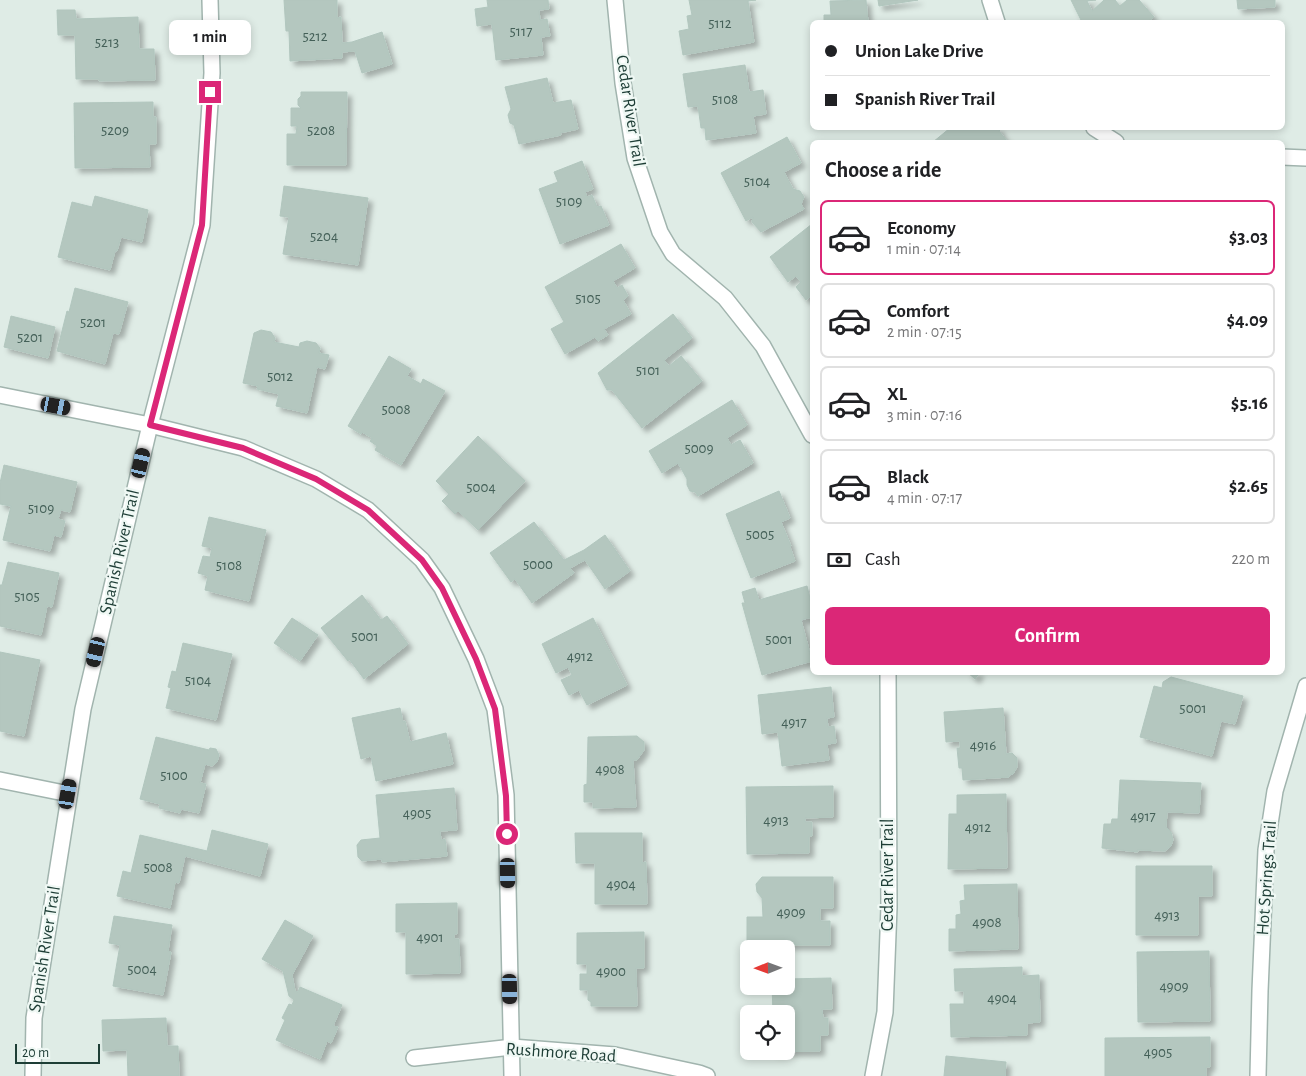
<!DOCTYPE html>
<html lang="en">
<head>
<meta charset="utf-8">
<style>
	:root { --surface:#fff; --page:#f2f2f2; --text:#202124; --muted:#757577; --line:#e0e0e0; --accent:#db2777 }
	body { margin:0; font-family:"Alegreya Sans",sans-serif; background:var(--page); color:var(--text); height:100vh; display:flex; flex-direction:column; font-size:19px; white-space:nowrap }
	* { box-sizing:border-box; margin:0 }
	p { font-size:16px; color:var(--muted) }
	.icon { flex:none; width:28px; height:28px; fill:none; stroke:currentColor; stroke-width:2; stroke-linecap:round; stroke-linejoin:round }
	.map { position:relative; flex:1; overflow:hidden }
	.side { position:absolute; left:810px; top:140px; width:475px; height:535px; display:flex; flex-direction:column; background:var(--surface); border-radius:8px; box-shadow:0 2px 8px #0003 }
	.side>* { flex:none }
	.banner { position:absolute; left:810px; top:20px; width:475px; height:110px; border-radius:8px; box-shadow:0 2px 8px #0003; display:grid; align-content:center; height:110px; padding:0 15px; background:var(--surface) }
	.needle { width:32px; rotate:269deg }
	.buttons { position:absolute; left:740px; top:940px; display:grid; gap:10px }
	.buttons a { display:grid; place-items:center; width:55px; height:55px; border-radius:8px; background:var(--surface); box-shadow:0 2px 8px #0003; font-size:25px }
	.scale { position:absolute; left:15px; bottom:12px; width:85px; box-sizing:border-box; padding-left:5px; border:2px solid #1e3e36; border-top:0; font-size:14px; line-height:18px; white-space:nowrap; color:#1e3e36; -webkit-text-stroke:4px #eff8f4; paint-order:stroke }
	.end { position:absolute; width:22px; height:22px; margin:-11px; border:6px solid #db2777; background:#fff; box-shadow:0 0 0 2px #fff }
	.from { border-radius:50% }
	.bubble { position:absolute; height:35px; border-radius:8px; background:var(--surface); box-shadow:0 2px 8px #0003; font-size:16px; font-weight:700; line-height:35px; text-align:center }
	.car { position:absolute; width:15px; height:30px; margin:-15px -8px; border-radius:6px; box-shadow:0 0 4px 1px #0007; background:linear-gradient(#222 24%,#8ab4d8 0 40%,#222 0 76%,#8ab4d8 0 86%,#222 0) }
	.banner b { display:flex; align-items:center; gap:18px; height:48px; font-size:19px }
	.banner b+b { border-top:1px solid var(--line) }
	.banner i { width:12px; height:12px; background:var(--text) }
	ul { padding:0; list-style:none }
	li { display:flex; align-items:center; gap:15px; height:75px; margin:0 10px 8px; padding:0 5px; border:2px solid var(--line); border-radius:8px }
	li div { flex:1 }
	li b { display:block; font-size:19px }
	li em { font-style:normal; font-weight:700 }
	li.active { border-color:var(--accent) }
	li>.icon { width:45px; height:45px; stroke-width:1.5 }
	h2 { padding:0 15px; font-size:22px; line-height:60px }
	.pay { display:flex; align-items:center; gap:12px; height:55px; padding:0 15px; font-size:19px }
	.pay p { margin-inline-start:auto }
	.action { display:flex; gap:10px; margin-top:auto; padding:10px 15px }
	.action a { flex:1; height:58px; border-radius:8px; background:var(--accent); color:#fff; font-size:20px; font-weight:700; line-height:58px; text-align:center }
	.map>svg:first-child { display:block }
	.building { fill:#b4c7bf; stroke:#b1c6be; filter:url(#shadow) }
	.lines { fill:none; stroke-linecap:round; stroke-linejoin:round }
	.street-casing { stroke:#a1b4ae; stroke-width:18 }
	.street { stroke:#fff; stroke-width:15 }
	.route { stroke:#db2777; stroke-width:6 }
	.labels { text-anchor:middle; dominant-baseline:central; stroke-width:4.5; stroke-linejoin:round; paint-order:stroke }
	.number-label { font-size:15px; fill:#446058 }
	.street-label { font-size:18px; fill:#1e3e36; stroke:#eff8f4 }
</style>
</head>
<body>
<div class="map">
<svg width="1306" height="1076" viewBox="0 0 1306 1076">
	<defs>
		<filter id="shadow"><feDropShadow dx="4.5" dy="4.5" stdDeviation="2.5" flood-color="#0004"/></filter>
	</defs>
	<rect width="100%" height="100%" fill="#dfece6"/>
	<g class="building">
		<polygon points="284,0 337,0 337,18 341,17 342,43 352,42 382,32 392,64 362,73 355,51 342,52 342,58 290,61 289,31 286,31"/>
		<polygon points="487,0 548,0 549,9 539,10 540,20 547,19 550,36 541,37 543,55 496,60 492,24 477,26 475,9 488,7"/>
		<polygon points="689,0 756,0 748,1 754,42 683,55 679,31 689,29 687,16 692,15"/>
		<polygon points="866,0 868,22 824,22 824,15 831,15 830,1"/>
		<polygon points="878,0 918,0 879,6"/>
		<polygon points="1071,0 1096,0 1087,1 1092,11 1104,0 1115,0 1120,6 1127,0 1139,0 1154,17 1147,22 1078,22 1081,20"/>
		<polygon points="1237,0 1275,0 1275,7 1238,9"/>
		<polygon points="57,10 75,10 76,19 138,17 139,49 154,49 155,80 99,81 99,79 76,79 75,35 58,35"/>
		<polygon points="745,65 749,92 763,90 766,114 753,116 756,133 706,140 705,128 701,128 698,106 688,107 683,74"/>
		<polygon points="547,78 553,103 571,100 578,129 560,133 561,135 519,144 514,125 510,123 508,115 511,109 505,87"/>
		<polygon points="301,92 347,92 346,165 287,165 287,134 296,134 297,126 291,126 291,108 301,108 298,105 298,99 301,96"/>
		<polygon points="153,102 153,117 156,117 156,144 149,144 150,167 75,168 74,103"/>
		<polygon points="950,128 1000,128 1001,129 999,131 1008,142 933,142"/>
		<polygon points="787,137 801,163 784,172 793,189 800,191 804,197 801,204 804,209 761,232 752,222 753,217 746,221 721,173"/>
		<polygon points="582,161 593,189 585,192 587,197 592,195 597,207 601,206 609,225 560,244 539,189 558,182 554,172"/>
		<polygon points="284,186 368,198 358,265 283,254 289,217 280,216"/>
		<polygon points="95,196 148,210 142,242 121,237 117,251 115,251 110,270 58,257 72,202 92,207"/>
		<polygon points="812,224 812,295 806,300 796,287 801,282 796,276 788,282 770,257"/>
		<polygon points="621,244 635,268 613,281 617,288 622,285 628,296 623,300 631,314 604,329 608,335 598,341 595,337 565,354 551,329 564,322 545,287"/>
		<polygon points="75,288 128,302 119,334 113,333 105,364 57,351 67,311 69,312"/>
		<polygon points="673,314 692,338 664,360 669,366 681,356 702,381 642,428 612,390 607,390 598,373"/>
		<polygon points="11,316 55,327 48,358 4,347"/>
		<polygon points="261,330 271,332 275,338 274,342 299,347 300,343 307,341 316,343 320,348 319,353 329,355 325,369 317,367 307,413 276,406 279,394 257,389 258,386 243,383 254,333"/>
		<polygon points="389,356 411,369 407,376 421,384 423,379 445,391 401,465 375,450 377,446 370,441 372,438 362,432 361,434 348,426"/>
		<polygon points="732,400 747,425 727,438 731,445 740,440 753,463 698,496 695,492 690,491 687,485 687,479 678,463 662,473 649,451"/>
		<polygon points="478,436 525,481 478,530 458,511 455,514 442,501 449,494 436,481"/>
		<polygon points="4,465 77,482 70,512 61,510 58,519 65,521 61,537 54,535 50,551 3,540 11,506 0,504 0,483"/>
		<polygon points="779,491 790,518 781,522 791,546 790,547 795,561 751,578 726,514"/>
		<polygon points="209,517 266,530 249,601 205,590 208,576 198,573 203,556 210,557 212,548 202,546"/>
		<polygon points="534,522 564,560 584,550 605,535 630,571 605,589 585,560 570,568 574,573 532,603 515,579 511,582 490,553"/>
		<polygon points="8,562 59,573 52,607 47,606 41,635 0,626 0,585 2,585"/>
		<polygon points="807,586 812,607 812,617 801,620 812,661 762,675 742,603 745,603 742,592 755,588 759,600"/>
		<polygon points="362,595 381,620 387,616 408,644 364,679 349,659 348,661 321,628"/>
		<polygon points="292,618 318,635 300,661 274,643"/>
		<polygon points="593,618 627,685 587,705 579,690 569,695 561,680 572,675 568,667 556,673 542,644"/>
		<polygon points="183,643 232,654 216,720 166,708 171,688 168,687 172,671 176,672"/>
		<polygon points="0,652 40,660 24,736 0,731"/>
		<polygon points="967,672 980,672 975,679"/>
		<polygon points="1171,677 1243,696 1235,724 1221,721 1212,756 1140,737 1154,686 1162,688 1163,682"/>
		<polygon points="831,687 834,717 827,718 828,727 834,726 836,743 827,744 829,760 782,766 778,732 762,734 758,695"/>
		<polygon points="400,708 403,722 405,721 410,742 446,733 453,764 376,781 371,756 361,759 352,718"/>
		<polygon points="1003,708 1006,754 1012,753 1017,758 1017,767 1013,774 1009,775 1009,777 963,780 962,768 959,768 957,748 960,748 960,741 946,742 944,712"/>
		<polygon points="637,736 644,742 644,750 637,760 633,760 636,807 593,808 593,802 584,802 584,785 587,784 588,737"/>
		<polygon points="156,737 209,750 210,748 216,749 219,755 217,762 212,766 205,764 200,783 206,784 199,813 181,809 180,813 159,808 160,804 140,799"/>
		<polygon points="1120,780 1201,783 1199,813 1167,812 1166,827 1171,832 1173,840 1171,846 1165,851 1137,850 1138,852 1102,848 1104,824 1111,824 1112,819 1118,819"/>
		<polygon points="833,786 833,817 805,818 805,822 812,822 812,836 809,836 809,853 747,854 746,787"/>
		<polygon points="454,788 457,830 440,831 441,840 445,839 447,856 382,862 382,859 362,861 358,857 357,845 361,840 380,838 376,795"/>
		<polygon points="1006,794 1007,868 948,869 949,814 957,814 957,795"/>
		<polygon points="212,830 268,844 260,876 185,856 179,883 175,882 170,908 117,896 123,871 131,873 140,835 207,851"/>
		<polygon points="575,833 642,833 642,863 646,862 647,904 595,904 595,863 576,863"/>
		<polygon points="1136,866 1212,866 1212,896 1198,896 1198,935 1136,935"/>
		<polygon points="762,877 833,877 833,908 820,908 820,921 830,921 830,945 747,945 747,917 763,917 762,898 757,892 756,884"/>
		<polygon points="1017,884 1018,949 949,951 949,929 956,929 956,915 961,914 960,901 965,900 964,885"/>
		<polygon points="457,903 457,934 454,934 454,939 459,939 460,973 406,974 406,932 396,932 396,904"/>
		<polygon points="114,916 172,925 168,951 171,952 163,995 113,986 120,945 109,943"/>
		<polygon points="285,920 313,936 292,975 295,991 298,992 300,987 342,1005 333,1026 338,1027 331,1043 327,1041 320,1059 276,1040 285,1020 282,1018 289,1004 292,1005 294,1000 289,996 283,971 262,959"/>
		<polygon points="644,932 644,968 636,968 637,1006 591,1006 591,1002 588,1000 588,990 580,990 580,974 587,974 587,964 577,964 577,933"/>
		<polygon points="1209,951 1210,1021 1138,1022 1137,952"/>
		<polygon points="1022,967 1022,976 1039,975 1040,1022 1027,1023 1027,1035 951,1037 950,1004 964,1004 964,991 955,991 954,969"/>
		<polygon points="831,978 832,1009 822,1009 823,1018 828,1018 828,1035 820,1035 820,1051 773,1052 786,1051 786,1014 773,1014 772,986 786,986 786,979"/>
		<polygon points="166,1018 167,1046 178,1046 179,1076 128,1076 127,1050 103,1051 102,1020"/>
		<polygon points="1210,1037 1210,1067 1206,1067 1206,1076 1105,1076 1105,1038"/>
		<polygon points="946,1056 1006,1062 1005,1076 944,1076"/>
	</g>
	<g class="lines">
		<defs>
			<g id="street">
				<polyline points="615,0 623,83 635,158 660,232 673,254 725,298 763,346 812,435"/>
				<polyline points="990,0 997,22"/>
				<polyline points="1094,128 1116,142"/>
				<polyline points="1282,157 1306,158"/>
				<polyline points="0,395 150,425 243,448 316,479 368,510 422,560 442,588 476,659 495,709 506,795 512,1076"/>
				<polyline points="0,780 69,794"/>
				<polyline points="414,1058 512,1047 615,1055 699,1073 707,1076"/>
				<polyline points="33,1076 34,1018 83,709 150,425 202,225 212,73 210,0"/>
				<polyline points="873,1076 885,1012 889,907 888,672"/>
				<polyline points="1258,1076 1260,991 1266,850 1275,791 1306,686"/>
			</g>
		</defs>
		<use href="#street" class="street-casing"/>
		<use href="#street" class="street"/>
	</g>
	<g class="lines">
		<polyline class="route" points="210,92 202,225 150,425 243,448 316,479 368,510 422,560 442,588 476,659 495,709 506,796 507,834"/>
	</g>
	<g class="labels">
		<g class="number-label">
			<text x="720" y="23">5112</text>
			<text x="521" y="31">5117</text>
			<text x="315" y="36">5212</text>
			<text x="107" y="42">5213</text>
			<text x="725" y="99">5108</text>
			<text x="115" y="130">5209</text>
			<text x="321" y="130">5208</text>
			<text x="757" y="181">5104</text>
			<text x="569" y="201">5109</text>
			<text x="324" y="236">5204</text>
			<text x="588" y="298">5105</text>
			<text x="93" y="322">5201</text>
			<text x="30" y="337">5201</text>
			<text x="648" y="370">5101</text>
			<text x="280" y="376">5012</text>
			<text x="396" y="409">5008</text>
			<text x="699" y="448">5009</text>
			<text x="481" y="487">5004</text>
			<text x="41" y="508">5109</text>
			<text x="760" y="534">5005</text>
			<text x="538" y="564">5000</text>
			<text x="229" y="565">5108</text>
			<text x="27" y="596">5105</text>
			<text x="365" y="636">5001</text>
			<text x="779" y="639">5001</text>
			<text x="580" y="656">4912</text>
			<text x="198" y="680">5104</text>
			<text x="1193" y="708">5001</text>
			<text x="794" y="722">4917</text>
			<text x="983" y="745">4916</text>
			<text x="610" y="769">4908</text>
			<text x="174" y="775">5100</text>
			<text x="417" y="813">4905</text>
			<text x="1143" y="816">4917</text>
			<text x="776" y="820">4913</text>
			<text x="978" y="827">4912</text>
			<text x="158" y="867">5008</text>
			<text x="621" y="884">4904</text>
			<text x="791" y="912">4909</text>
			<text x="1167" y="915">4913</text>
			<text x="987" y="922">4908</text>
			<text x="430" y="937">4901</text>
			<text x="142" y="969">5004</text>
			<text x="611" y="971">4900</text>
			<text x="1174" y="986">4909</text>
			<text x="1002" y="998">4904</text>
			<text x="1158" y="1052">4905</text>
		</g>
		<g class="street-label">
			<text transform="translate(630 111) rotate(81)">Cedar River Trail</text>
			<text transform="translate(120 552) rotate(-77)">Spanish River Trail</text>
			<text transform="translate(888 875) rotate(-90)">Cedar River Trail</text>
			<text transform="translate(1267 878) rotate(-86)">Hot Springs Trail</text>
			<text transform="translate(45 949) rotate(-81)">Spanish River Trail</text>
			<text transform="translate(561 1053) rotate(4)">Rushmore Road</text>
		</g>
	</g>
</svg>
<div class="buttons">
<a><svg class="needle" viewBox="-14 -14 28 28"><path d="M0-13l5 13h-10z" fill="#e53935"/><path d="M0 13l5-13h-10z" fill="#757577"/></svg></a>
<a><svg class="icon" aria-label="locate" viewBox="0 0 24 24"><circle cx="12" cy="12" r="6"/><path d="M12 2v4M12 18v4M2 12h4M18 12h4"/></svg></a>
</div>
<div class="scale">20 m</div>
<i class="end from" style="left:507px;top:834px"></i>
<i class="end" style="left:210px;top:92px"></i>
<div class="bubble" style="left:169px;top:20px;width:82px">1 min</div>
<i class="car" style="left:56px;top:406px;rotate:101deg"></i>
<i class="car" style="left:141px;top:463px;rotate:13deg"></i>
<i class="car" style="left:96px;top:652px;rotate:193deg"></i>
<i class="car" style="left:68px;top:794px;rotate:10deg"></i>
<i class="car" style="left:508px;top:873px;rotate:179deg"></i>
<i class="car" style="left:510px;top:989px;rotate:179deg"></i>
<div class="banner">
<b><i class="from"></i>Union Lake Drive</b>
<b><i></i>Spanish River Trail</b>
</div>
<section class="side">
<h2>Choose a ride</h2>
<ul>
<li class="active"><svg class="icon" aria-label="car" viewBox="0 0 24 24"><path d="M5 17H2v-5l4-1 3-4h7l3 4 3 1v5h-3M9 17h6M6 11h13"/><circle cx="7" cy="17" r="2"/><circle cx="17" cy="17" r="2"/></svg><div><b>Economy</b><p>1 min · 07:14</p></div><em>$3.03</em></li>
<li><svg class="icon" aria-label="car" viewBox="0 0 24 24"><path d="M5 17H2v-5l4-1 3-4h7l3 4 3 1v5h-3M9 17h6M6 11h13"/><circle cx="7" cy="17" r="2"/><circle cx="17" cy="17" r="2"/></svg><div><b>Comfort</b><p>2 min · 07:15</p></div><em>$4.09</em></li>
<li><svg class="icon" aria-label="car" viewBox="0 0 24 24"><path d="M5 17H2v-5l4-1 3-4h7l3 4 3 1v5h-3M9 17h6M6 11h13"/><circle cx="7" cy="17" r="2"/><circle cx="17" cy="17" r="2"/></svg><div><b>XL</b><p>3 min · 07:16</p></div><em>$5.16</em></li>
<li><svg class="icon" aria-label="car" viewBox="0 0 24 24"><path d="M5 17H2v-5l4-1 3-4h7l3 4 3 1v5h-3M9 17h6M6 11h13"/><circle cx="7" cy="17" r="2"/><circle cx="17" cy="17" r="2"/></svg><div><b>Black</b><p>4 min · 07:17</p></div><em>$2.65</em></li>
</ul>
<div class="pay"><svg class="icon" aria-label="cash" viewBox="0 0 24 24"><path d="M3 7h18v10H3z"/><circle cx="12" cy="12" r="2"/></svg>Cash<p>220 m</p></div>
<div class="action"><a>Confirm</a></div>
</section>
</div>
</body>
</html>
